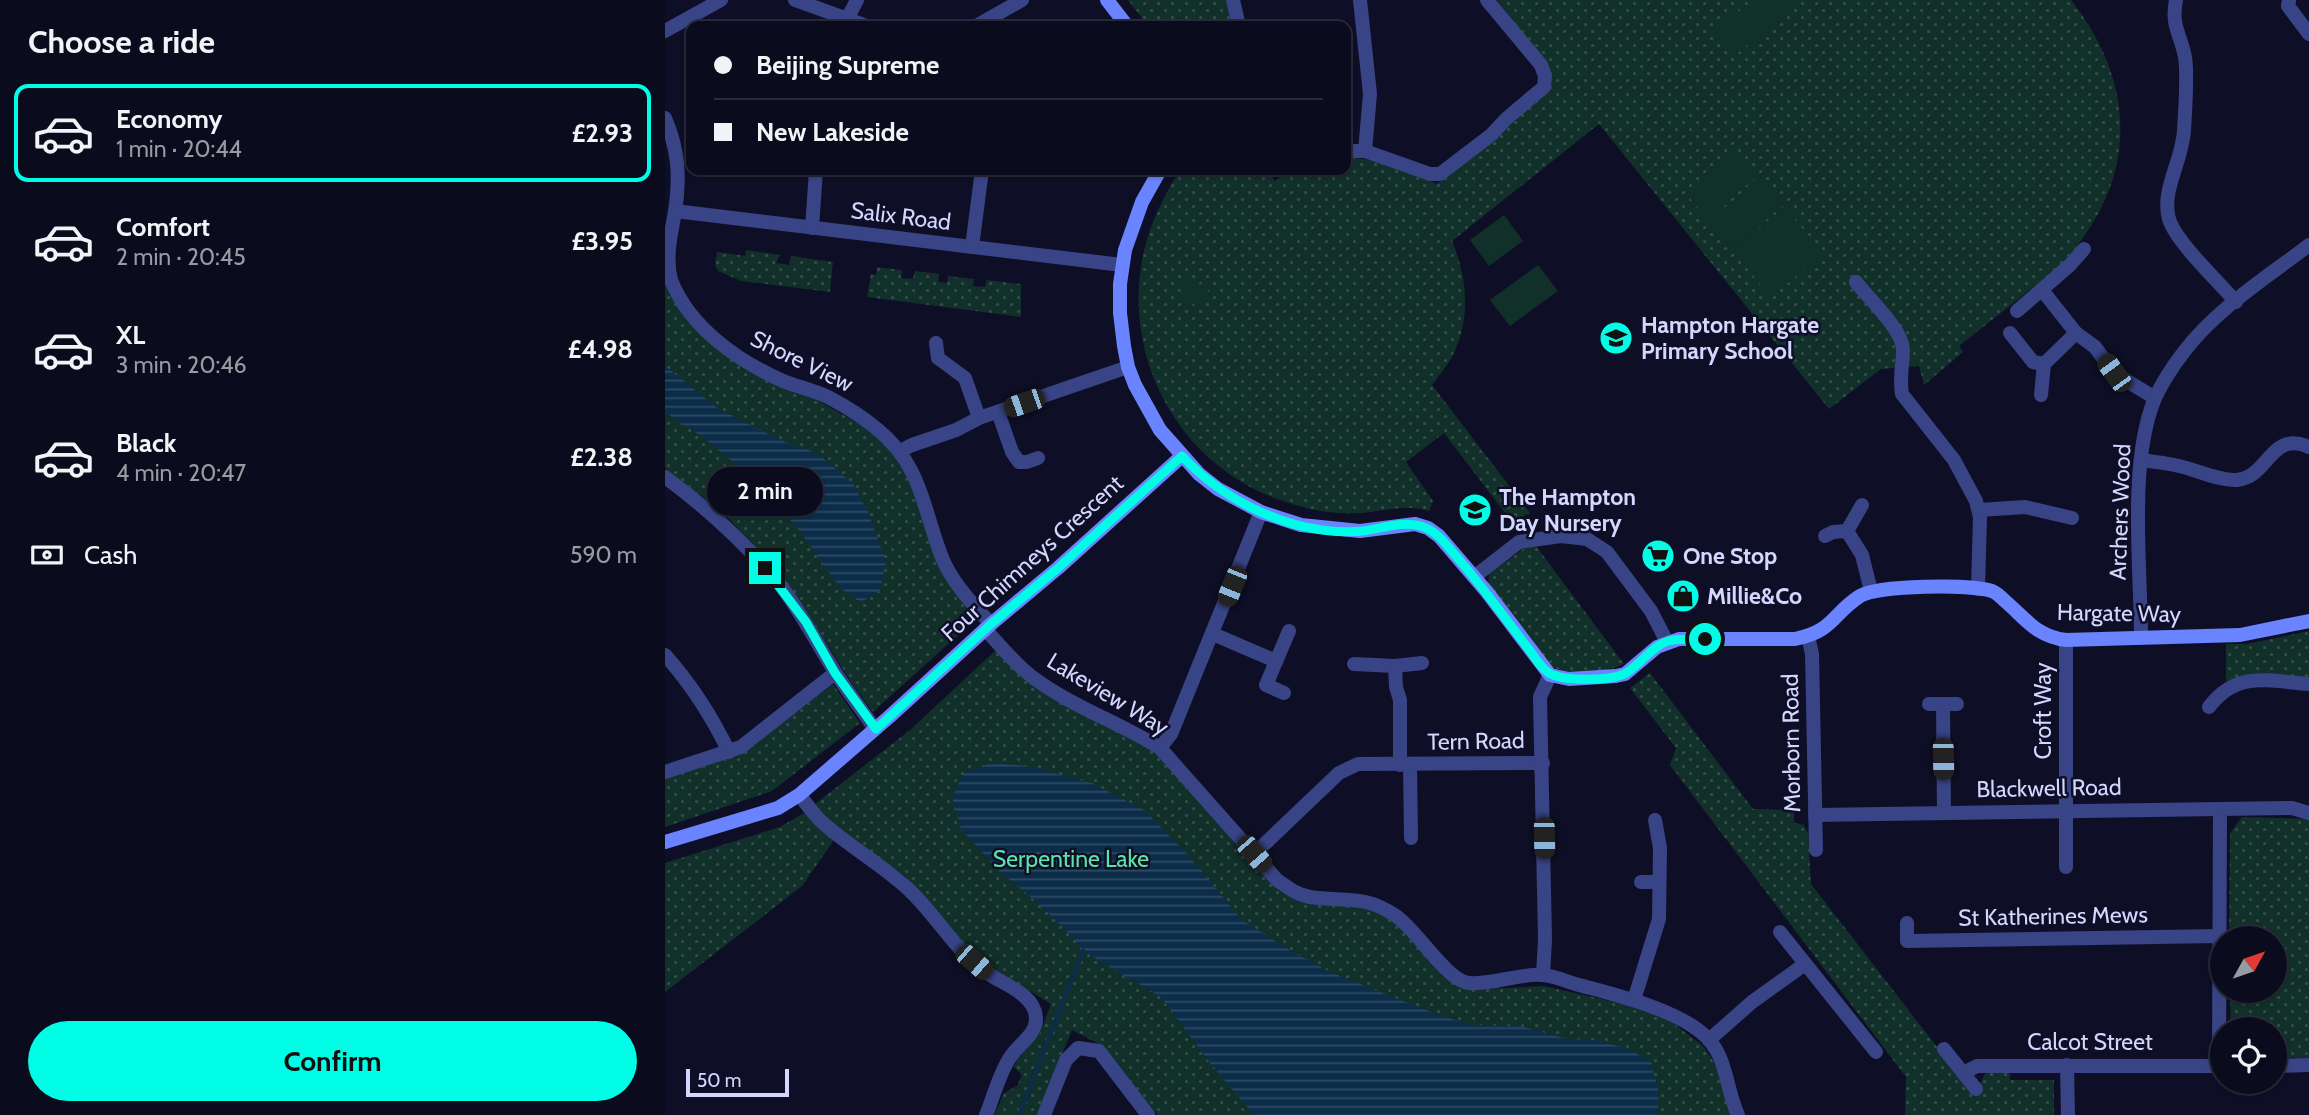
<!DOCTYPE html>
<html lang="en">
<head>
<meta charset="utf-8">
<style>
	:root { --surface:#0a0b1c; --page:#181929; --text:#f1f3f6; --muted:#999ba3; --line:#2a2b3b; --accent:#00fee7 }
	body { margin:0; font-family:Cabin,sans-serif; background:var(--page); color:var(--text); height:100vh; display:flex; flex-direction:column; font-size:26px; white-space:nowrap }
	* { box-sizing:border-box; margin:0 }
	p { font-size:23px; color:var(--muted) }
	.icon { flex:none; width:38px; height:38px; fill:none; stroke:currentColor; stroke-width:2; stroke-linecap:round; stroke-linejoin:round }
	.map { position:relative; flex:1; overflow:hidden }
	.panel { display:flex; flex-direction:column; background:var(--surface); width:665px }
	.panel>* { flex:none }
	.top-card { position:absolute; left:21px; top:21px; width:665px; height:154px; border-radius:14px; box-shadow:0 2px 5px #0004,0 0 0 2px var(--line); display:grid; align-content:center; height:154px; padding:0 28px; background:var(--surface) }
	.needle { width:46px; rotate:50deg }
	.fabs { position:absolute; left:1545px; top:926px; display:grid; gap:14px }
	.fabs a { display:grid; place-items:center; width:77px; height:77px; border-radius:50%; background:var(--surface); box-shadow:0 2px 5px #0004,0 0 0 2px var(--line); font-size:35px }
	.scale { position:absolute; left:21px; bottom:18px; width:103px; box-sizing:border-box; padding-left:7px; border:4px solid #d3d6ff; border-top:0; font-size:19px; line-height:24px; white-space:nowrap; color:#d3d6ff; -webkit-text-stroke:5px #0e0f26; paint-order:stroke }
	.end { position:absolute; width:32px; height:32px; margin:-16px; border:9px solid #00fee7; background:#111; box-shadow:0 0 0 4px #111 }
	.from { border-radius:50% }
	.bubble { position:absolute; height:49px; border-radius:24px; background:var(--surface); box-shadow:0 2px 5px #0004,0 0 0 2px var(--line); font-size:23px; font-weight:700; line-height:49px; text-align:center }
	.car { position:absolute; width:21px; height:42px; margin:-21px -10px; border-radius:9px; box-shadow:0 0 5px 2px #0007; background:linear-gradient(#222 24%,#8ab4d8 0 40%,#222 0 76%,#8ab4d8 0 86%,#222 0) }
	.top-card b { display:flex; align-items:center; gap:24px; height:66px; font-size:26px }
	.top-card b+b { border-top:2px solid var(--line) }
	.top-card i { width:18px; height:18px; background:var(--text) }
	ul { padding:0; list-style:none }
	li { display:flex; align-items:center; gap:21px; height:98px; margin:0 14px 10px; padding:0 14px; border:4px solid transparent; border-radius:14px }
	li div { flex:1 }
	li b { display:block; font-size:26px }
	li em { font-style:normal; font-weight:700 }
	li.on { border-color:var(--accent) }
	li>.icon { width:63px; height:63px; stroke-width:1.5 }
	h2 { padding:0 28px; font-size:32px; line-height:84px }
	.pay { display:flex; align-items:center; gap:18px; height:77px; padding:0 28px; font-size:26px }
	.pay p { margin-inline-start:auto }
	.cta { display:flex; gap:14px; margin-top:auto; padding:14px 28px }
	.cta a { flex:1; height:80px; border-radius:42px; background:var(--accent); color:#111; font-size:28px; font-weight:700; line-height:80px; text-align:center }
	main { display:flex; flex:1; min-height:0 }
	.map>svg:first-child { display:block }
	.park { fill:url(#park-dots) }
	.pitch { fill:#113029 }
	.water { fill:url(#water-rules) }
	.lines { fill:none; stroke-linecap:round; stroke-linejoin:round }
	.stream { stroke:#0b2d49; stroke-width:4.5 }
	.street { stroke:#384486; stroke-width:14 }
	.secondary { stroke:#6a83ff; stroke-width:14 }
	.route { stroke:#00fee7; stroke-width:9 }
	.labels { text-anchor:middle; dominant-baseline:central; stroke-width:5; stroke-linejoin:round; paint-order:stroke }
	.street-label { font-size:23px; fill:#d3d6ff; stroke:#0e0f26 }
	.poi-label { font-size:23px; font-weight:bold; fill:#d3d6ff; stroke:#0e0f26; text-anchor:start }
	.park-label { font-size:23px; fill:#5be3a7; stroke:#0e0f26 }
</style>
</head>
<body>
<main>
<section class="panel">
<h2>Choose a ride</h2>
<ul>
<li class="on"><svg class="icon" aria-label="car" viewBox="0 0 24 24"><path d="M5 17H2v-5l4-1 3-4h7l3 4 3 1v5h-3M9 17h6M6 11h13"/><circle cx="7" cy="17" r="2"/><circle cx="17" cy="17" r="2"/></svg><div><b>Economy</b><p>1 min · 20:44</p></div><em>£2.93</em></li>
<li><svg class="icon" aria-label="car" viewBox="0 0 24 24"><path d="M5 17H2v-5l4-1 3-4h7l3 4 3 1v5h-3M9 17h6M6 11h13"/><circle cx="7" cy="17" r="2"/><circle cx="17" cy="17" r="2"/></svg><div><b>Comfort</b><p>2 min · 20:45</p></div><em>£3.95</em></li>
<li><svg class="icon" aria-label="car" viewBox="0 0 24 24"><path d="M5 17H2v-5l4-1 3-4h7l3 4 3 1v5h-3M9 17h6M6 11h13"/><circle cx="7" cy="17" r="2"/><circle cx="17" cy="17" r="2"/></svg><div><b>XL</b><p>3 min · 20:46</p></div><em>£4.98</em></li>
<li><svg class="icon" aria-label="car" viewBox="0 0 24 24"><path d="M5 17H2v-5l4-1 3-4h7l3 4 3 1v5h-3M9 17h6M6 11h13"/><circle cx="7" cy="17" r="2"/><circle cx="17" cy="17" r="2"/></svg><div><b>Black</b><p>4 min · 20:47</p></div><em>£2.38</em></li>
</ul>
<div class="pay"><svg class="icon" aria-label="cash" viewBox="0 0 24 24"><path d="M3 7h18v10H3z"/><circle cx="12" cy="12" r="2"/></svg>Cash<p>590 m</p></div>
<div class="cta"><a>Confirm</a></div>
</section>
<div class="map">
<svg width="1644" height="1115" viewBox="0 0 1644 1115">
	<defs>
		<pattern id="park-dots" width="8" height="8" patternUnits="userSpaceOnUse" patternTransform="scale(1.75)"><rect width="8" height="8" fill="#113029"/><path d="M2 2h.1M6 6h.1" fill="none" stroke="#334d49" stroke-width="1.8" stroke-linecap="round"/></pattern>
		<pattern id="water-rules" width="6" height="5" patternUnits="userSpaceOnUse" patternTransform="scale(1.75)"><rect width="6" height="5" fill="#0b2d49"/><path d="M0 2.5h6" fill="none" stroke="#2e4b64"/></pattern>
	</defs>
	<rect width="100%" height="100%" fill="#0e0f26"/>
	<g class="park">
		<polygon points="463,0 561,0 567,26 483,26"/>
		<path d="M832 0H1406C1475 88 1472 184 1395 266 1385 276 1372 284 1361 293 1339 311 1316 328 1294 346L1298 352 1259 385 1254 366 1216 369 1164 409 934 124 787 241C802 277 806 317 789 353 784 364 774 375 767 385L865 513 847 522 779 433 741 462 768 501 764 511C743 504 718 511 696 513 669 515 643 510 618 501 495 460 438 316 497 202 503 191 508 179 516 170H602L610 181 628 170H681V158C715 158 742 169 772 184L885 89 887 76 883 67Z"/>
		<polygon points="81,250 115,255 111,263 124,265 126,256 168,262 165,292 76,281 53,271 50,265 52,252 80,256"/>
		<polygon points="212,267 237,270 236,278 248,279 250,271 274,274 273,282 282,283 283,276 309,279 308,286 320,287 322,280 356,284 356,317 202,297 206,274 211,275"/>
		<polygon points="0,272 22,316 152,400 198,426 223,448 243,477 312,618 208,712 186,682 139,608 87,543 60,515 0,468"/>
		<path d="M868 542 959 664C935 675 906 676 882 665L823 586 824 574Z"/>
		<polygon points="1644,631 1644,678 1592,677 1561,681 1561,644 1582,644"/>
		<polygon points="331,650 491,753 600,876 713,911 733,923 778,976 791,984 818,989 879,986 954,1003 985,1012 1008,1023 1038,1046 1045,1056 1053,1069 1066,1115 492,1115 434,1044 407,1030 372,1115 329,1115 339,1093 352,1086 357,1075 349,1067 355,1053 375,1033 386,1004 329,969 298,944 240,876 172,828 150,804 245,730"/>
		<polygon points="985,673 1088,809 1129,810 1129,823 1139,825 1143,833 1146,884 1310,1096 1318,1090 1315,1084 1321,1072 1345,1072 1345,1080 1389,1080 1389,1115 1240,1115 1241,1077 1005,765 1011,748 965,688"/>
		<polygon points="168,684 195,723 107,791 0,827 0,778 85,749"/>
		<polygon points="141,812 169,840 137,886 0,992 0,863 115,827"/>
		<polygon points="1577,817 1644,819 1644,1058 1610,1058 1610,1029 1566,1029 1565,991 1610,990 1610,938 1564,938 1565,833"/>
	</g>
	<g class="pitch">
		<polygon points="1088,0 1130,1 1124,12 1070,55 1050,30"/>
		<polygon points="1072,150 1093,176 1041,218 1020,192"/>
		<polygon points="1096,178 1118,206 1066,247 1044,220"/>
		<polygon points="1120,207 1158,254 1106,297 1067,250"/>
		<polygon points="839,215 858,241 824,266 805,240"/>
		<polygon points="873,265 893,291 845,326 825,300"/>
		<polygon points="519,279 544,287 538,307 513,300"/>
	</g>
	<g class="water">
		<polygon points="0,366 55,410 124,444 152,453 188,484 203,512 221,562 215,591 196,602 176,589 137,534 97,486 36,436 0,412"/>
		<polygon points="327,763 361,766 427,783 479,810 524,856 576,919 621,948 665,972 779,1017 809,1025 855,1026 902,1039 929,1040 964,1049 986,1062 994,1093 993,1115 589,1115 545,1063 496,997 418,951 401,930 373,903 334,871 296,829 287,797 299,773"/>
	</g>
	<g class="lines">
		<polyline class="stream" points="354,1115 418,951"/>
		<g class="street">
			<polyline points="130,0 202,26"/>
			<polyline points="568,0 574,26"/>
			<polyline points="695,0 705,94 700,151"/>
			<path d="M1511 0C1506 27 1515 32 1520 57 1523 75 1520 111 1519 131 1517 162 1496 190 1504 219 1511 242 1553 281 1571 302"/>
			<polyline points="1624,0 1623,6 1644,34"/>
			<polyline points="179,25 192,0"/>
			<polyline points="311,26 357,0"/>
			<polyline points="0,31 56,0"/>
			<path d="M0 118C14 151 15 177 10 212 6 234 0 257 6 280 25 328 73 361 118 381 133 387 149 390 163 397 180 406 198 417 212 429 258 466 258 511 278 560 289 585 308 604 326 624"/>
			<polyline points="681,151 700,151 765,174 775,174 826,135 842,118 879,87 880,76 876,65 822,0"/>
			<polyline points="10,211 457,265"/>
			<polyline points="147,228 151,170"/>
			<polyline points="307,247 317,170"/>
			<path d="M1191 282C1204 299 1237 329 1238 349 1238 365 1234 378 1237 394L1289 460 1311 501 1315 517 1313 589"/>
			<polyline points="1377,290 1411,333 1430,347 1449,373 1490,398"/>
			<polyline points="1352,311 1405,265 1419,249"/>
			<polyline points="1345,333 1368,362 1379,364"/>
			<polyline points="271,343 273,358 300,378 314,418"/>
			<polyline points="1376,395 1379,364 1411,333"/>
			<polyline points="333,412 347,452 354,462 362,462 373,458"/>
			<polyline points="235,451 247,445 291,430 314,418 463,367"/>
			<path d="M1477 460C1489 462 1502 463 1514 466 1532 470 1554 481 1572 480 1604 477 1605 430 1644 447"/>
			<path d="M0 477C42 508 79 542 113 582 135 610 151 642 170 672 183 692 197 710 210 729"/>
			<polyline points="1197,505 1182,531 1197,555 1206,591"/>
			<polyline points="1314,510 1360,507 1407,518"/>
			<polyline points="1160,536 1168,532 1182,531"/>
			<polyline points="809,577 854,542 896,536 922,539 942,552 986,611 1002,642"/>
			<path d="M320 629C335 645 349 663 366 676 405 706 454 722 495 748L612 880C622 887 632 895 645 897 679 902 699 894 731 916 752 930 782 981 804 983 829 985 854 973 878 975 890 976 903 982 914 985 951 995 1020 1011 1045 1041 1062 1061 1062 1092 1073 1115"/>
			<polyline points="548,634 611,661"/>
			<polyline points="1143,636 1147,654 1151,850"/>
			<path d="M1476 638C1476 568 1463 463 1490 398 1497 383 1508 366 1518 353 1551 309 1601 278 1644 245"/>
			<path d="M0 655C26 684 47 717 64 752"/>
			<polyline points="689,664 730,666 757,663"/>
			<polyline points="730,666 731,687 735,700 735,765"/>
			<polyline points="619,693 601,685 624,631"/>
			<polyline points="1264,704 1292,704"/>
			<polyline points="1278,705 1279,813"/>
			<path d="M1544 707C1572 670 1603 681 1644 684"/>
			<polyline points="495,748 506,734 596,512"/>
			<polyline points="745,765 746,838"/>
			<polyline points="0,772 76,747 170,673"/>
			<path d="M134 795C142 804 149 815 158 823 185 847 216 864 242 888 271 914 288 949 322 973 338 984 370 994 371 1018 372 1034 354 1044 346 1056 334 1073 329 1096 321 1115"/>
			<polyline points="1555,809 1554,1066 1558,1066"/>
			<polyline points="1150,815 1627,808 1644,813"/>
			<polyline points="589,854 674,773 693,764 878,763"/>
			<polyline points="1401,867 1401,640"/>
			<polyline points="976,882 994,882"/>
			<polyline points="1242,923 1242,941 1554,936"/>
			<polyline points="1115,932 1211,1052"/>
			<polyline points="878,975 880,939 875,697 885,675"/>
			<polyline points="969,1000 994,919 995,848 990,820"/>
			<polyline points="1044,1040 1087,1002 1140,964"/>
			<polyline points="1279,1049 1311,1089"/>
			<polyline points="1402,1065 1403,1115"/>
			<polyline points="1610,1066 1644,1065"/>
			<polyline points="1298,1073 1312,1066 1554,1066"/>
			<polyline points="379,1115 401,1060 413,1048 434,1051 483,1115"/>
		</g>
		<g class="secondary">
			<polyline points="442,0 462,26"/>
			<path d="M495 170 477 202 460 250 455 284V313L459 346 463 367 470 385 495 430 534 474 553 489 596 512 636 525 695 531 750 524 763 528 774 536 822 592 885 675 904 679 951 676 960 674 992 647 1014 639H1130C1169 631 1167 614 1195 596 1213 585 1306 584 1327 591 1332 593 1336 597 1340 601 1360 618 1372 637 1401 640L1575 635 1644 621"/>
			<polyline points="0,842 113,808 134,795 224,717 326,624 393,568 517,456"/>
		</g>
	</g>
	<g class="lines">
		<path class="route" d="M100 568 141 622 170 673 211 729 326 624 393 568 517 456C561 503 631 537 698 531 720 528 745 518 765 530 776 536 783 547 791 556 817 586 839 617 863 648 870 657 878 672 888 675 903 681 947 681 961 673 976 664 987 646 1003 641 1015 638 1028 639 1040 639"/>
	</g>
	<defs>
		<symbol id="school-disc" viewBox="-11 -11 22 22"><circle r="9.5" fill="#00fee7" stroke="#0e0f26"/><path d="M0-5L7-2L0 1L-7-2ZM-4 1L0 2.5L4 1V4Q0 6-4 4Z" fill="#111"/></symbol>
		<symbol id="supermarket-disc" viewBox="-11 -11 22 22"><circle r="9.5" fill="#00fee7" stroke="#0e0f26"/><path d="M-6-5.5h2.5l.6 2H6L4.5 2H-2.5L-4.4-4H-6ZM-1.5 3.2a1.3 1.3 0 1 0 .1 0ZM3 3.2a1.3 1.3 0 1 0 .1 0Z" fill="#111"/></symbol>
		<symbol id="shop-disc" viewBox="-11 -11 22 22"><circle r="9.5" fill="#00fee7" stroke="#0e0f26"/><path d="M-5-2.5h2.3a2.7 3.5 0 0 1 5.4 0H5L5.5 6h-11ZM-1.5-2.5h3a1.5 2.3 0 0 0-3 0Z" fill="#111"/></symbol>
	</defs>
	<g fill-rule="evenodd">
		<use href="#school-disc" x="932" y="319" width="38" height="38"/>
		<use href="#school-disc" x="791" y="491" width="38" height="38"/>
		<use href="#supermarket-disc" x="974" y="537" width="38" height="38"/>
		<use href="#shop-disc" x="999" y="577" width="38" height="38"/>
	</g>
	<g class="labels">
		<g class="street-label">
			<text transform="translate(236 216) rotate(7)">Salix Road</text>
			<text transform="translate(137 361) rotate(26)">Shore View</text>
			<text transform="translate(1455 512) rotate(-88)">Archers Wood</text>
			<text transform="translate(367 558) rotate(-42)">Four Chimneys Crescent</text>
			<text transform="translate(1454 613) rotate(1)">Hargate Way</text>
			<text transform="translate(443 694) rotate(31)">Lakeview Way</text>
			<text transform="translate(1378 711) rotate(-90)">Croft Way</text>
			<text transform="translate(811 741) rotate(-1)">Tern Road</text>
			<text transform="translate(1126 743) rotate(-91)">Morborn Road</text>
			<text transform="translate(1384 788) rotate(-1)">Blackwell Road</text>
			<text transform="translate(1388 916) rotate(-1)">St Katherines Mews</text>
			<text x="1425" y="1042">Calcot Street</text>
		</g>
		<g class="poi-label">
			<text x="976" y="325">Hampton Hargate<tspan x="976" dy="26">Primary School</tspan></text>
			<text x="834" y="497">The Hampton<tspan x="834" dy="26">Day Nursery</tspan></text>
			<text x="1018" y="556">One Stop</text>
			<text x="1042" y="596">Millie&amp;Co</text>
		</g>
		<g class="park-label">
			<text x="406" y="859">Serpentine Lake</text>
		</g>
	</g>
</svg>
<div class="fabs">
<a><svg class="needle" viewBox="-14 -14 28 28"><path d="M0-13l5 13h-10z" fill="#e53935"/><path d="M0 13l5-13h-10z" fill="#999ba3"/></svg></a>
<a><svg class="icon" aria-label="locate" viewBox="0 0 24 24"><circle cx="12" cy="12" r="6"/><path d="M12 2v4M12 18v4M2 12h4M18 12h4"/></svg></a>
</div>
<div class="scale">50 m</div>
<i class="end from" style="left:1040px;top:639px"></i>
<i class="end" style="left:100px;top:568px"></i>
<div class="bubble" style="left:42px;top:467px;width:116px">2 min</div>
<i class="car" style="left:1449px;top:373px;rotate:324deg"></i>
<i class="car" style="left:359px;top:403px;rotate:251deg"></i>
<i class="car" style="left:567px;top:586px;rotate:202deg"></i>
<i class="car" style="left:1278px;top:759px;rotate:179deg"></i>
<i class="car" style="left:879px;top:838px;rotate:179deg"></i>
<i class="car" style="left:589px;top:854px;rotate:139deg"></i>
<i class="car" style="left:309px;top:962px;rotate:131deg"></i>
<div class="top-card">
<b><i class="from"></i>Beijing Supreme</b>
<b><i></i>New Lakeside</b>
</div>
</div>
</main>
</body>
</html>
